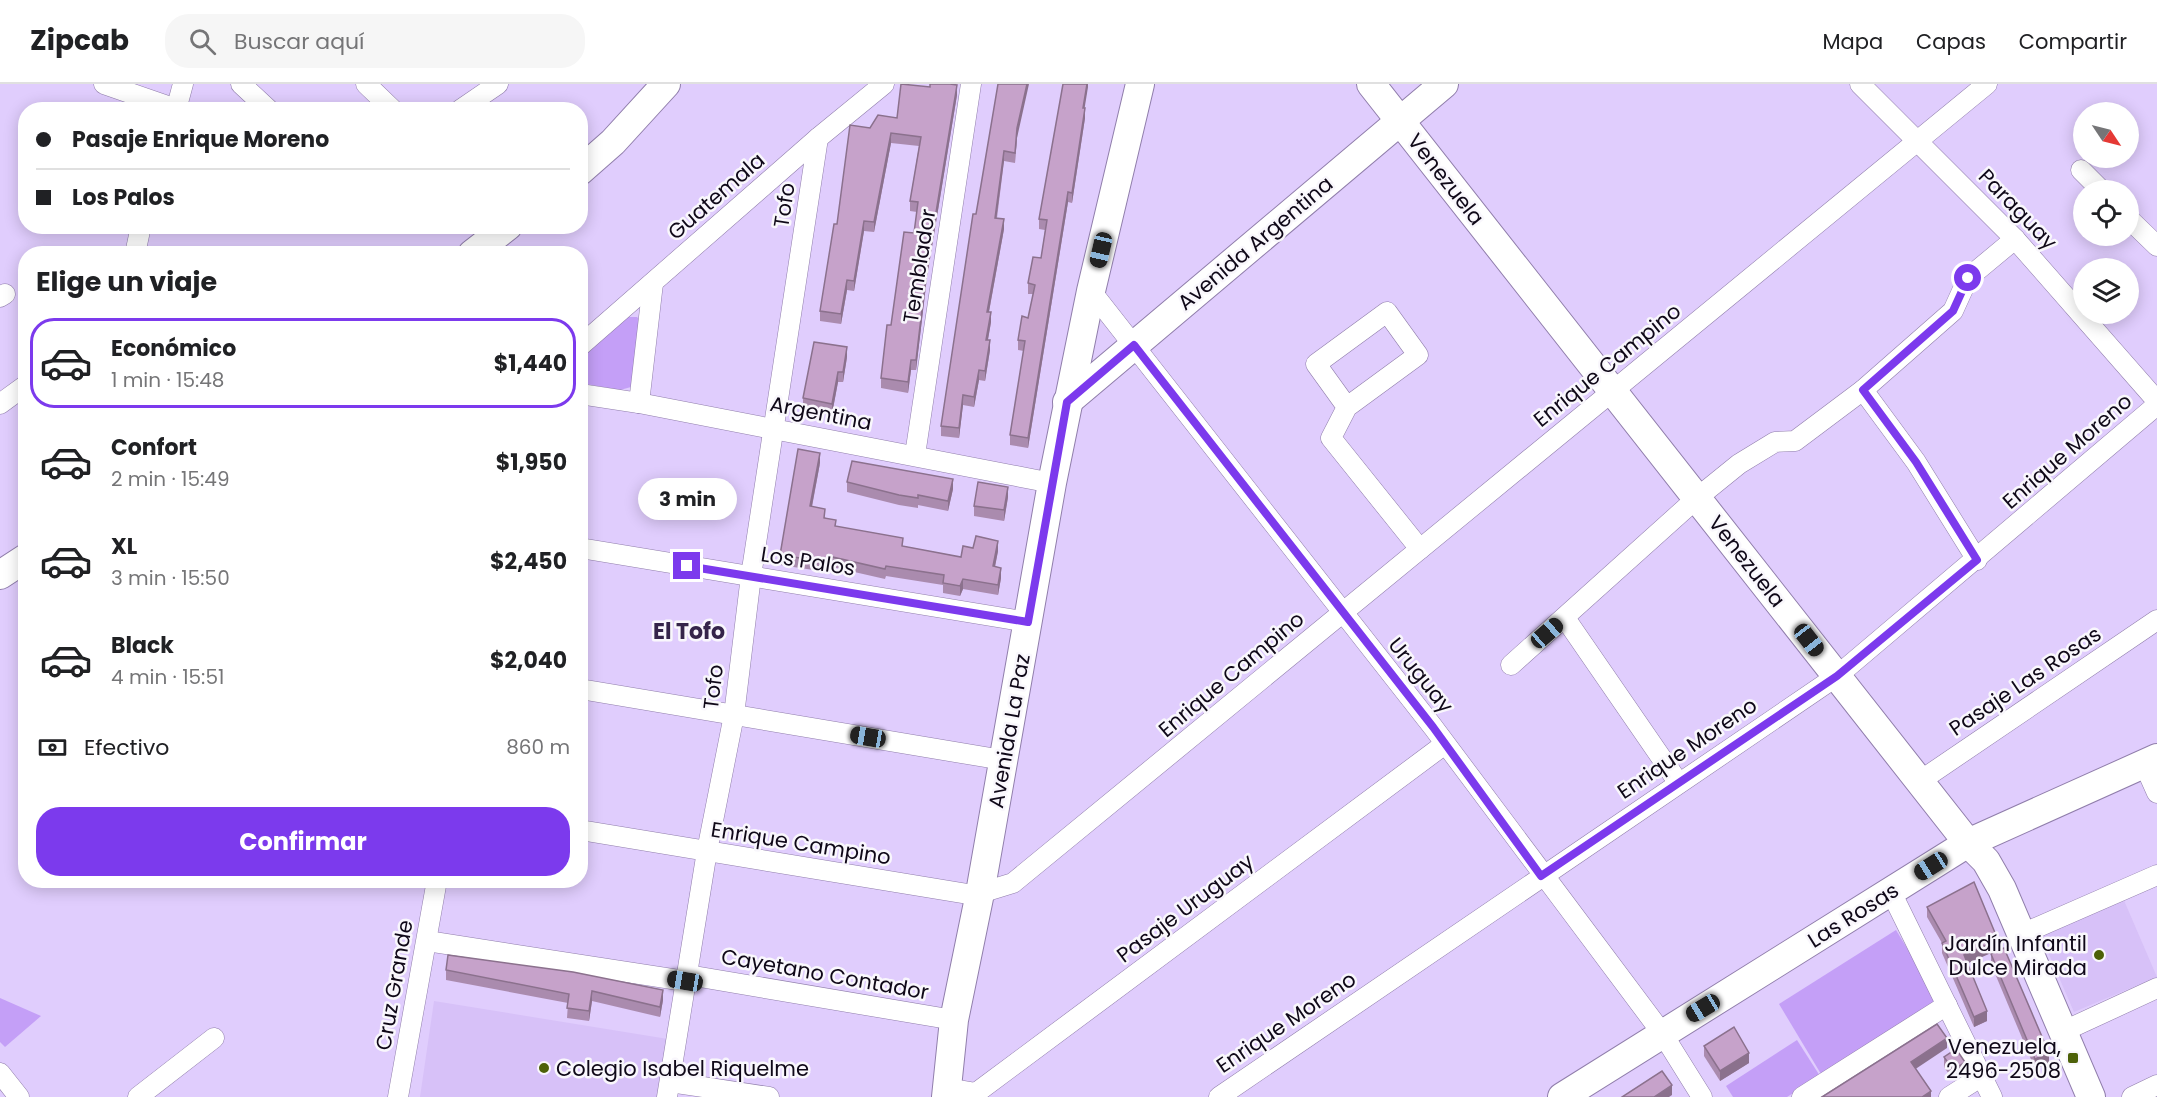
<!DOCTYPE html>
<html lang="es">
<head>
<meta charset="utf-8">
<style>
	:root { --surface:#fff; --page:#f6f6f6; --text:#202124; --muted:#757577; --line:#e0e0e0; --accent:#7c3aed }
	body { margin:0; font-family:Poppins,sans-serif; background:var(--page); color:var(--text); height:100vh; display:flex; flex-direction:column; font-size:22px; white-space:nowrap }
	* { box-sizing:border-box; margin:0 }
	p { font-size:20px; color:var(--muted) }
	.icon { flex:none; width:33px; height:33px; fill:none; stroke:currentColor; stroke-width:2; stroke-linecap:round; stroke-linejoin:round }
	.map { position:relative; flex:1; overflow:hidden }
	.drawer { position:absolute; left:18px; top:162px; width:570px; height:642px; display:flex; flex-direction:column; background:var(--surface); border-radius:24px; box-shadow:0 3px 15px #0003 }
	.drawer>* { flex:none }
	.banner { position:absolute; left:18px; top:18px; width:570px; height:132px; border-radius:24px; box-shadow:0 3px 15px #0003; display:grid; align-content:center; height:132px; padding:0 18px; background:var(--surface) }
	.needle { width:39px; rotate:125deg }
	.controls { position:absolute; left:2073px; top:18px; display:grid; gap:12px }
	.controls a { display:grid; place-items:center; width:66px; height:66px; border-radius:50%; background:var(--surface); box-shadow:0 3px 15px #0003; font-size:30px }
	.end { position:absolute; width:27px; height:27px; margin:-14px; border:8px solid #7c3aed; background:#fff; box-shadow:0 0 0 3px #fff }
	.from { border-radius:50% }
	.bubble { position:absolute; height:42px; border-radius:21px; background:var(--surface); box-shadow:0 3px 15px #0003; font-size:20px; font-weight:700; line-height:42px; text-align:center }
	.car { position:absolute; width:18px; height:36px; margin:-18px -9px; border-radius:8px; box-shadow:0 0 4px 2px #0007; background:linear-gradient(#222 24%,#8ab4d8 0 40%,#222 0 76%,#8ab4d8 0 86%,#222 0) }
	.banner b { display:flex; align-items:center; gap:21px; height:57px; font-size:22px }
	.banner b+b { border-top:2px solid var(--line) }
	.banner i { width:15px; height:15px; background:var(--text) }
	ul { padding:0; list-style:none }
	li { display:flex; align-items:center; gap:18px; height:90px; margin:0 12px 9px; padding:0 6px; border:3px solid transparent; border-radius:24px }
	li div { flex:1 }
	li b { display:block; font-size:22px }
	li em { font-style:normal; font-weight:700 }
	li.selected { border-color:var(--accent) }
	li>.icon { width:54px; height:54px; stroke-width:1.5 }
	h2 { padding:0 18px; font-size:27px; line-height:72px }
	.pay { display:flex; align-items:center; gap:15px; height:66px; padding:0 18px; font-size:22px }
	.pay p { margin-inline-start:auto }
	.button { display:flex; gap:12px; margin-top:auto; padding:12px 18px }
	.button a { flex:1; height:69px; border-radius:24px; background:var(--accent); color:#fff; font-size:24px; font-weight:700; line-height:69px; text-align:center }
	header { display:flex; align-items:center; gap:36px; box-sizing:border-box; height:84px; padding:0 30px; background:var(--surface); border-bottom:2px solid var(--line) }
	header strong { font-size:28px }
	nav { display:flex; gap:33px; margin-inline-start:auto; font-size:21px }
	.search { width:420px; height:54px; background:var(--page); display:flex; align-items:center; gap:15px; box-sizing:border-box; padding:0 21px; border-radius:24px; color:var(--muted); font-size:22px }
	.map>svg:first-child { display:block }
	.built { fill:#d7c1f8 }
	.green { fill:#c49ff7 }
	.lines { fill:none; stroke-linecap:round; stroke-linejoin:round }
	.street-casing { stroke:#907eab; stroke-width:21 }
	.secondary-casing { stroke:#907eab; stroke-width:30 }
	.street { stroke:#fff; stroke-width:20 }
	.secondary { stroke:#fff; stroke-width:28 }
	.wall { fill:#aa8bae }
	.shaded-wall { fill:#8b718d }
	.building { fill:#c6a2ca; stroke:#8b718d; stroke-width:1.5 }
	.route { stroke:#7c3aed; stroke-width:8 }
	.poi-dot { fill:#4d6109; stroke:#f9f7fc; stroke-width:2 }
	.labels { text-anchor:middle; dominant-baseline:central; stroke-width:5; stroke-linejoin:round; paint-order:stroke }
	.street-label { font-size:21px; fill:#0f0818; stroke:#f9f7fc }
	.poi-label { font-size:21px; fill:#0f0818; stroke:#f9f7fc; text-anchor:end }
	.neighbourhood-label { font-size:22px; font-weight:bold; fill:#35244a; stroke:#f9f7fc }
</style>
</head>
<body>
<header>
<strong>Zipcab</strong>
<div class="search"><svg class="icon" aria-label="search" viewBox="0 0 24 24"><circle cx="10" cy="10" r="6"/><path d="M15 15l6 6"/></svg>Buscar aquí</div>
<nav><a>Mapa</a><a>Capas</a><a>Compartir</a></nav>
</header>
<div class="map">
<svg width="2157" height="1013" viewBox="0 0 2157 1013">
	<rect width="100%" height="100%" fill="#e0cdfd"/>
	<g class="built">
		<polygon points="2123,814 2157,893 2074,928 2041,852"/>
		<polygon points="434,917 668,955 659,1013 420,1013"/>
	</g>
	<g class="green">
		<polygon points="628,233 637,233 640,236 631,303 620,306 581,299 580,274"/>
		<polygon points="1896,846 1941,920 1824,995 1779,920"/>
		<polygon points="0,914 41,932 5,963 0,958"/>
		<polygon points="1797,956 1820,992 1787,1013 1733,1013 1726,1002"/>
	</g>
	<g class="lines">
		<defs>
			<g id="street">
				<polyline points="104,0 176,25"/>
				<polyline points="241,0 269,26"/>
				<polyline points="366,0 393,26"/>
				<polyline points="1860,0 2015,155 2157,317"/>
				<polyline points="176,26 183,0"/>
				<polyline points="460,26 498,0"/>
				<polyline points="2081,86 2101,106"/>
				<polyline points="2128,134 2157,162"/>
				<polyline points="135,170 141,142"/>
				<polyline points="1091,207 1433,643 1662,949 1702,1013"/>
				<polyline points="0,213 5,210"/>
				<polyline points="580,262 818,54 884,0"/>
				<polyline points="1863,306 1916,378 1977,476"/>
				<polyline points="580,310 639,319 1052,399"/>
				<polyline points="639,319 653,199"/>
				<polyline points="0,320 26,301"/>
				<polyline points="1347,323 1316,280 1387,228 1418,271 1347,323 1331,354 1420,465"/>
				<polyline points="915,371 971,0"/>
				<polyline points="580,464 1028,538"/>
				<polyline points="1565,534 1678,698"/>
				<polyline points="1511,581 1697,414 1739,380 1775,358 1795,357 1863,306 1953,227 1968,194 2015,155"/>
				<polyline points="580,605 1003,676"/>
				<polyline points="2144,680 2157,709"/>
				<polyline points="1920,697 2157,536"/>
				<polyline points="580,746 974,811 1013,799 1987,0"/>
				<polyline points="1891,808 1992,1013"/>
				<polyline points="2022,850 2157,791"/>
				<polyline points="427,857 685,897"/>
				<polyline points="688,891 954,936"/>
				<polyline points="2064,947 2157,904"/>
				<polyline points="0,989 19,1013"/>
				<polyline points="670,998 769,1013"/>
				<polyline points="947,1004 976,1009 1445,660"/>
				<polyline points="138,1013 214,954"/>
				<polyline points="398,1013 437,796"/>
				<polyline points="667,1013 707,767 734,631 751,492 818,54"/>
				<polyline points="1219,1013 1837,592 2157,321"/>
				<polyline points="1802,1013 1947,921"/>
				<polyline points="1949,1013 1982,992"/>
				<polyline points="2132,1013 2157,1001"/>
			</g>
			<g id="secondary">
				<polyline points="1371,0 1968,759 1986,777 2002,805 2091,1013"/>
				<polyline points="580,87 613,58 666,0"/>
				<polyline points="472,170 508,142"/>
				<polyline points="1067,318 1444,0"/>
				<polyline points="0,491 26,474"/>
				<polyline points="946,1013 954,936 980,809 1052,399 1091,207 1140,0"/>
				<polyline points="1562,1013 1968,759 2157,674"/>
			</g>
		</defs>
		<use href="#street" class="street-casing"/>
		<use href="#secondary" class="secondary-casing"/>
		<use href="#street" class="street"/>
		<use href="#secondary" class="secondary"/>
	</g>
	<g class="wall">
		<polygon points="998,0 1017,54 1015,79 1004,77 997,134 1004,145 989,228 991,238 988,256 990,266 985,297 979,296 974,323 963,321 959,354 941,352 941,342"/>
		<polygon points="1088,0 1084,24 1085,34 1072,119 1068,118 1028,364 1010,361 1010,351 1024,267 1018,266 1018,256 1028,234 1033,210 1028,210 1028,199 1041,174 1045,146 1039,145 1039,135"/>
		<polygon points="957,11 927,193 916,286 911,286 908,309 881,304 881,294 891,241 914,149 917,128 910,127 910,117 919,62 891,59 874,148 864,147 854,207 847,206 841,240 820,237 820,227 837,140 870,44"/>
		<polygon points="847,273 843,298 838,298 832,330 803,324 803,314"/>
		<polygon points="820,379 812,423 836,442 903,462 961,473 973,464 998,467 995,483 1001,494 998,511 963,505 960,512 943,509 943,501 886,492 885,495 828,482 827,488 780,481 780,471"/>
		<polygon points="847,398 953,405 948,427 918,421 918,424 899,421 847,408"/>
		<polygon points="1008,413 1004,437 974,432 974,422"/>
		<polygon points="1927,823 1967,880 1987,937 1974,943 1942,869 1942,859 1927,833"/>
		<polygon points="1991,870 2049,979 2035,985 1991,880"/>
		<polygon points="446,886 663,916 660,933 592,917 589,937 567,934 568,919 446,896"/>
		<polygon points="1704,962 1749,979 1720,997 1704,972"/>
		<polygon points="1944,973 1965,988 1953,996 1944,983"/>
	</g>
	<g class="shaded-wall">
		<polygon points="1027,0 1029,0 1017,54 1015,79 1017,44"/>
		<polygon points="1087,0 1088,0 1088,3 1083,34 1083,24"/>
		<polygon points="957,1 957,11 927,193 916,286 916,276 927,183"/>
		<polygon points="1085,24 1085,34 1072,119 1072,109"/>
		<polygon points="891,49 891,59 874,148 874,138"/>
		<polygon points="1004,67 1004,77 995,144 995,134"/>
		<polygon points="1068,108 1068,118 1028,364 1028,354"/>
		<polygon points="1004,135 1004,145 987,238 987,228"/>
		<polygon points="864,137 864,147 854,207 854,197"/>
		<polygon points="847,196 847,206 841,240 841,230"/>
		<polygon points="991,228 991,238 986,266 986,256"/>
		<polygon points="990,256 990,266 985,297 985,287"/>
		<polygon points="847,263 847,273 843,298 843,288"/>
		<polygon points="911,276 911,286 908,309 908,298"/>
		<polygon points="979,286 979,296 974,323 974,313"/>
		<polygon points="838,288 838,298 832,330 832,320"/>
		<polygon points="963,311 963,321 959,354 959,344"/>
		<polygon points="820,369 820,379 810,432 810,422"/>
		<polygon points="953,395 953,405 948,427 948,417"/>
		<polygon points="1008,403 1008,413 1004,437 1004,426"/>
		<polygon points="998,457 998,467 993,492 993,482"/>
		<polygon points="828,472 828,482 827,488 827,478"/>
		<polygon points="1001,484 1001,494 998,511 998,501"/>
		<polygon points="963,495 963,505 960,512 960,502"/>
		<polygon points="1998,856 1998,866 1964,881 1964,871"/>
		<polygon points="663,906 663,916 660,933 660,923"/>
		<polygon points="592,907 592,917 589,937 589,927"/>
		<polygon points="1987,927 1987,937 1974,943 1974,933"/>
		<polygon points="1947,954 1947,964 1911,988 1911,978"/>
		<polygon points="1749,969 1749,979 1720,997 1720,987"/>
		<polygon points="2049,969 2049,979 2035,985 2035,975"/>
		<polygon points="1965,978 1965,988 1953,996 1953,986"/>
		<polygon points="1672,1001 1672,1011 1669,1013 1654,1013"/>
		<polygon points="1931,1007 1931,1013 1922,1013"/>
	</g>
	<g class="building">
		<polygon points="901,0 930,3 930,0 950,0 957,1 927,183 916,276 911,276 908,298 881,294 887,241 891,241 904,148 914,149 918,118 910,117 921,53 891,49 874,138 864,137 854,197 847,196 841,230 820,227 834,140 837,140 850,41 870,44 878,31 897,34"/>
		<polygon points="998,0 1027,0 1017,44 1015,69 1004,67 995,134 1004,135 987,228 991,228 986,256 990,256 985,287 979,286 974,313 963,311 959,344 941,342 973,130 976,130 981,101"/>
		<polygon points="1063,0 1087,0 1083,24 1085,24 1072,109 1068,108 1028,354 1010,351 1025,257 1018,256 1022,232 1028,234 1035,201 1028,199 1033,173 1041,174 1047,136 1039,135"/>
		<polygon points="814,258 847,263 843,288 838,288 832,320 803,314"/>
		<polygon points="798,365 820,369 810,422 825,425 824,434 836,436 835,442 903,454 902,462 961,473 963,462 973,464 976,452 998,457 993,482 1001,484 998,501 963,495 960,502 943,499 944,491 886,482 885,485 828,472 827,478 780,471"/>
		<polygon points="852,377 953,395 948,417 918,411 918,414 899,411 847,398"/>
		<polygon points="978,398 1008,403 1004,426 974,422"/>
		<polygon points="1974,798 1998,856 1964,871 1987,927 1974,933 1942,859 1946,857 1927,823"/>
		<polygon points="2004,864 2049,969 2035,975 1991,870"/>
		<polygon points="448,871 573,888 663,906 660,923 592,907 589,927 567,924 569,910 446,886"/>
		<polygon points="1937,940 1947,954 1911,978 1931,1007 1922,1013 1822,1013"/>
		<polygon points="1734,943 1749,969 1720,987 1704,962"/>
		<polygon points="1956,965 1965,978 1953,986 1944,973"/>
		<polygon points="1662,987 1672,1001 1654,1013 1622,1013"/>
	</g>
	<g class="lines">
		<polyline class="route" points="687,482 1028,538 1067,318 1134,261 1433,643 1541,792 1837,592 1977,476 1916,378 1863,306 1953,227 1968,194"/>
	</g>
	<g class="poi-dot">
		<circle cx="2099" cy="871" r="6"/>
		<rect x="2067" y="968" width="12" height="12" rx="3"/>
		<circle cx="544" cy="984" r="6"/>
	</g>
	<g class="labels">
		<g class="street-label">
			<text transform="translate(1446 95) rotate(52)">Venezuela</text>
			<text transform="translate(716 112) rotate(-41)">Guatemala</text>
			<text transform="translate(784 121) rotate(-81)">Tofo</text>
			<text transform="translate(2018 125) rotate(46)">Paraguay</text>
			<text transform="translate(1255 159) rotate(-40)">Avenida Argentina</text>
			<text transform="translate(919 182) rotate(-81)">Temblador</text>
			<text transform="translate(1607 281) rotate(-39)">Enrique Campino</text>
			<text transform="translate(821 329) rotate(11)">Argentina</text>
			<text transform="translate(2067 367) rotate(-41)">Enrique Moreno</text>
			<text transform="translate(808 477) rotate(9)">Los Palos</text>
			<text transform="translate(1747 477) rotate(52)">Venezuela</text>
			<text transform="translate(1231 590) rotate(-40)">Enrique Campino</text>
			<text transform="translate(1421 591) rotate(51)">Uruguay</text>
			<text transform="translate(2025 597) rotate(-34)">Pasaje Las Rosas</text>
			<text transform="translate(713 603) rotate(-83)">Tofo</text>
			<text transform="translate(1009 647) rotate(-80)">Avenida La Paz</text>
			<text transform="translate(1687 664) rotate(-34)">Enrique Moreno</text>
			<text transform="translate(801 759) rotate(9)">Enrique Campino</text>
			<text transform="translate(1185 824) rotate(-37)">Pasaje Uruguay</text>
			<text transform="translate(1853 831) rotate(-32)">Las Rosas</text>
			<text transform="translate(825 890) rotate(10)">Cayetano Contador</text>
			<text transform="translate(394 901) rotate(-80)">Cruz Grande</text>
			<text transform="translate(1286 938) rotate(-34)">Enrique Moreno</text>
		</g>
		<g class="poi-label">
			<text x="2087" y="859">Jardín Infantil<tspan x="2087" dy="24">Dulce Mirada</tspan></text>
			<text x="2061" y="962">Venezuela,<tspan x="2061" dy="24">2496-2508</tspan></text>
			<text x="556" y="984" text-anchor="start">Colegio Isabel Riquelme</text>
		</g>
		<g class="neighbourhood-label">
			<text x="689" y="547">El Tofo</text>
		</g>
	</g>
</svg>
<div class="controls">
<a><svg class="needle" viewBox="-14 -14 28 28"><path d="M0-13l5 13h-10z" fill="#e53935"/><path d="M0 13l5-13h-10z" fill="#757577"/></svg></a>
<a><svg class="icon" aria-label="locate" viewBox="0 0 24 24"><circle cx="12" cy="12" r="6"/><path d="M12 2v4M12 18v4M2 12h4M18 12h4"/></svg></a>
<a><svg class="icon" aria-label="layers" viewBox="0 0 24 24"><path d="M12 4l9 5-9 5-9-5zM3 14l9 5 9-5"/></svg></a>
</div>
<i class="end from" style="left:1968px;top:194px"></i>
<i class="end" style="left:687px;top:482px"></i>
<div class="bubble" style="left:638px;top:394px;width:99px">3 min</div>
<i class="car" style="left:1101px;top:166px;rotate:193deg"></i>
<i class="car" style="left:1547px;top:549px;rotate:49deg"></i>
<i class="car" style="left:1809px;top:556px;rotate:142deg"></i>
<i class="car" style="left:868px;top:653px;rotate:280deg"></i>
<i class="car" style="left:1931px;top:782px;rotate:238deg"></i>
<i class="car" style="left:685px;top:897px;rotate:279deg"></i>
<i class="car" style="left:1703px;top:924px;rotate:239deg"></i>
<div class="banner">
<b><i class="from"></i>Pasaje Enrique Moreno</b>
<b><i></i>Los Palos</b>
</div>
<section class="drawer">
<h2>Elige un viaje</h2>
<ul>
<li class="selected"><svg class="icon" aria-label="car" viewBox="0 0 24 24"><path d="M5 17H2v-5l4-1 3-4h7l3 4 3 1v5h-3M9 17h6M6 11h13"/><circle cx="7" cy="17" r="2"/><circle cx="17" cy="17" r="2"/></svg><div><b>Económico</b><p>1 min · 15:48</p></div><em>$1,440</em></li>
<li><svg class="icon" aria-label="car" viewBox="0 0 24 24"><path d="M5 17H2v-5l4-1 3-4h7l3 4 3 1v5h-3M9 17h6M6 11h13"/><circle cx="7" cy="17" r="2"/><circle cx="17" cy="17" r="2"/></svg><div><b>Confort</b><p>2 min · 15:49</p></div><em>$1,950</em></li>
<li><svg class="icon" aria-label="car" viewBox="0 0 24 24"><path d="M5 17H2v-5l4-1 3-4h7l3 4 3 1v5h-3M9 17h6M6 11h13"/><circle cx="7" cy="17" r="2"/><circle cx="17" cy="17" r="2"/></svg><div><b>XL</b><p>3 min · 15:50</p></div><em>$2,450</em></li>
<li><svg class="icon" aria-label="car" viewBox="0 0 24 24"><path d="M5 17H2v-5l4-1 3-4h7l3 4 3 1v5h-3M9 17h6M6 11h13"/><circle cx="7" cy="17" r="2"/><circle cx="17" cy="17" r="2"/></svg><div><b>Black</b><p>4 min · 15:51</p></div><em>$2,040</em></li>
</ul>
<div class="pay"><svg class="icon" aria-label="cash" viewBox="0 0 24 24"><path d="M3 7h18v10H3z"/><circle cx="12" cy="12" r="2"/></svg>Efectivo<p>860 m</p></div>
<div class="button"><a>Confirmar</a></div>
</section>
</div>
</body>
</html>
